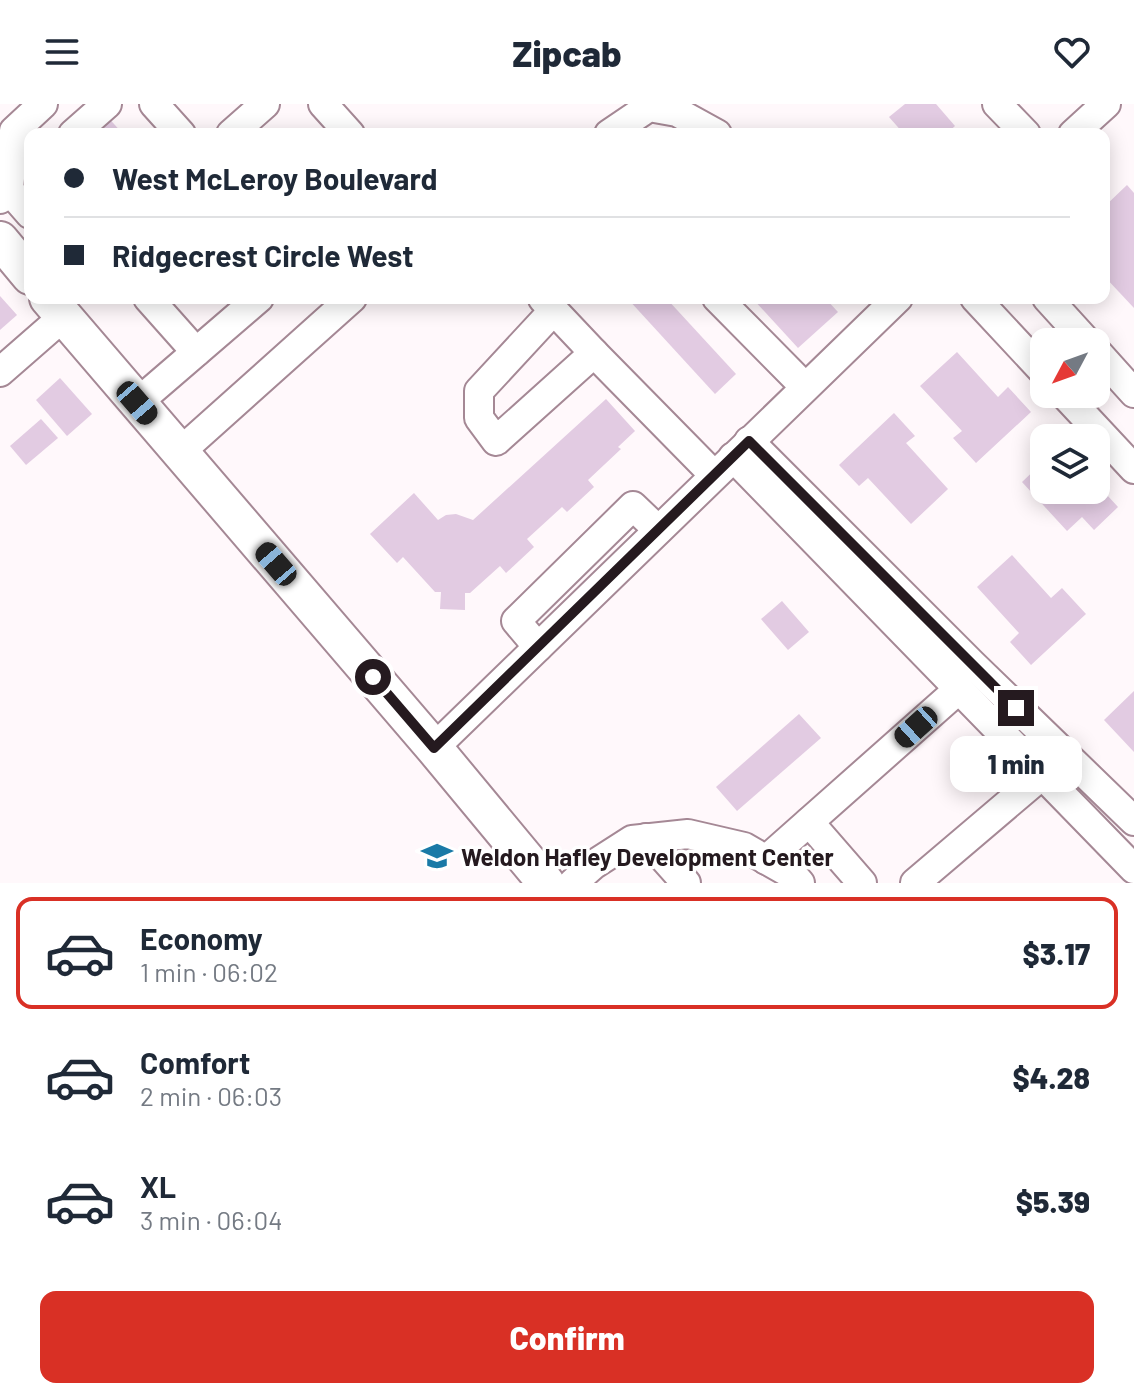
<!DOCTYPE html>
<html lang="en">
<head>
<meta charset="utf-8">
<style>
	:root { --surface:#fff; --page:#f2f2f3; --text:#1f2937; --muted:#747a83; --line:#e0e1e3; --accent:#d93025 }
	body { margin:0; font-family:Barlow,sans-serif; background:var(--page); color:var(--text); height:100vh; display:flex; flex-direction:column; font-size:30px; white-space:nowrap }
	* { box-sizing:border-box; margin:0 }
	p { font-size:26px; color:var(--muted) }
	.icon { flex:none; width:44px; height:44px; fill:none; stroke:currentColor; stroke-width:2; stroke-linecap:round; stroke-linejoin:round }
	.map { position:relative; height:779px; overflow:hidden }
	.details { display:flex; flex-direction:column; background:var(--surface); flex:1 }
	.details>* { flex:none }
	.banner { position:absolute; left:24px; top:24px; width:1086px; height:176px; border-radius:16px; box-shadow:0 4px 20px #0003; display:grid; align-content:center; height:176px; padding:0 40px; background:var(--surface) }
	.needle { width:52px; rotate:229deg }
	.fabs { position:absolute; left:1030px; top:224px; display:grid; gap:16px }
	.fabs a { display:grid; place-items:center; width:80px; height:80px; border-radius:16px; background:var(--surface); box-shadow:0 4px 20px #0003; font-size:40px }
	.end { position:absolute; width:36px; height:36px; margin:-18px; border:10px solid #251a1f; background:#fff; box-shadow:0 0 0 4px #fff }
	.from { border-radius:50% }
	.bubble { position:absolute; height:56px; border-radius:16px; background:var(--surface); box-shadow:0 4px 20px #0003; font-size:26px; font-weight:800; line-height:56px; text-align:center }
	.car { position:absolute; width:24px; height:48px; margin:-24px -12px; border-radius:10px; box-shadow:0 0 6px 2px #0007; background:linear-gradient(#222 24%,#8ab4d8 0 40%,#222 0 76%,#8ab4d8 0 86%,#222 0) }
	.banner b { display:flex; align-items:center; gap:28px; height:76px; font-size:30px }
	.banner b+b { border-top:2px solid var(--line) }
	.banner i { width:20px; height:20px; background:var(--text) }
	ul { padding:14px 0 0; list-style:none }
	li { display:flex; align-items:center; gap:24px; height:112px; margin:0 16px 12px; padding:0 24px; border:4px solid transparent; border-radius:16px }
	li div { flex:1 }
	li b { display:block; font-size:30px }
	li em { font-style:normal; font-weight:800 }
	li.on { border-color:var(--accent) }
	li>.icon { width:72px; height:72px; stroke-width:1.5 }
	.cta { display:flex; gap:16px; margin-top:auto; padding:16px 40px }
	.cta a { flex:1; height:92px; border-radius:16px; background:var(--accent); color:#fff; font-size:32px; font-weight:800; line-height:92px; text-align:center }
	header { display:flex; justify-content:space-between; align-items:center; height:104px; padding:0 40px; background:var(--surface); font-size:36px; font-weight:800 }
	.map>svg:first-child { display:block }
	.building { fill:#e2cbe2 }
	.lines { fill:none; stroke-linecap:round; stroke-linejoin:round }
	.minor-casing { stroke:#a58895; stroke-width:32 }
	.major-casing { stroke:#a58895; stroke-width:40 }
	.minor { stroke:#fff; stroke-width:28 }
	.major { stroke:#fff; stroke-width:36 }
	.route { stroke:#251a1f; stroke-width:10 }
	.labels { text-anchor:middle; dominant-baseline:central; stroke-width:7; stroke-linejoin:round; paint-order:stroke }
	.poi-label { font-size:24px; font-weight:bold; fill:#251a1f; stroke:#fff; text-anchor:start }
</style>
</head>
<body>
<header><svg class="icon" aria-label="menu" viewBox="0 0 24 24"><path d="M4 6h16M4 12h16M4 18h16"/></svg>Zipcab<svg class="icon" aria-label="heart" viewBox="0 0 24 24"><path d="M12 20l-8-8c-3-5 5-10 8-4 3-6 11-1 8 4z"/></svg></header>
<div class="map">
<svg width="1134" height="779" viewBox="0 0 1134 779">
	<rect width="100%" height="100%" fill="#fff8fb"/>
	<g class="building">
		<polygon points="905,0 936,0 955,22 946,30 904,30 889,13"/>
		<polygon points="105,10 123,30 81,30"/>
		<polygon points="1127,81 1134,89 1134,204 1104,172 1104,137 1108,134 1104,130 1104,103"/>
		<polygon points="0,192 17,211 0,226"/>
		<polygon points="627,194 666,194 736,270 715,290"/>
		<polygon points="752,194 825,194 838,208 798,244"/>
		<polygon points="957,248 998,293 1008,283 1031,308 976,359 953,334 962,327 920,282"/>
		<polygon points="60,274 92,310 67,332 36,296"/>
		<polygon points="606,295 635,327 618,343 621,345 588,376 594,383 567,408 562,403 527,435 534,443 506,469 500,462 470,489 465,489 465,506 440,505 441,488 435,488 403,453 397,459 370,430 414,389 438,416 446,411 456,410 473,416"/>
		<polygon points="894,309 915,332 906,339 948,385 911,420 868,374 859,382 839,361"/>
		<polygon points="41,315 58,334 26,361 10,342"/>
		<polygon points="1044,357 1044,386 1096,386 1096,379 1118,403 1094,426 1082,413 1067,427 1022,378"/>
		<polygon points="1012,451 1051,494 1062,484 1086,510 1031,561 1010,538 1019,529 977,483"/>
		<polygon points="782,497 809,528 788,546 761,515"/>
		<polygon points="1134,587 1134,648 1104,616"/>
		<polygon points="799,610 821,634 737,707 716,683"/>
	</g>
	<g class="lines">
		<defs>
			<g id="minor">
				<polyline points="154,0 181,30"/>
				<polyline points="323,0 350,30"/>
				<polyline points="997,0 1026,30"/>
				<polyline points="73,30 107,0"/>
				<polyline points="231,30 265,0"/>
				<polyline points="609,30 649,3 677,8 717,30"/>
				<polyline points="1073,30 1106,0"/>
				<polyline points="9,86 30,110"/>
				<polyline points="0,95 9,86 14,27 43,0"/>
				<polyline points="148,194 196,248"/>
				<polyline points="717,194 805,283"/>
				<polyline points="975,194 1044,268"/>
				<polyline points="1047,194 1087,238"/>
				<polyline points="543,195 594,249 714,371"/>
				<polyline points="554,206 479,287 479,314 496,337 594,249"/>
				<polyline points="1096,247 1134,289"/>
				<polyline points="0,268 63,213"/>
				<polyline points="1064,290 1134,365"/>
				<polyline points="137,299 259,194"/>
				<polyline points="749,337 972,560 1134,717"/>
				<polyline points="180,348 352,194"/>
				<polyline points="733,353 1134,765"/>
				<polyline points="538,543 516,517 633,402 658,426"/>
				<polyline points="434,644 898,194"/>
				<polyline points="809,718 862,779"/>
				<polyline points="646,734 686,779"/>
				<polyline points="766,756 959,585"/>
				<polyline points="573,779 593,761 632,736 688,730 744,743 793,771 800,779"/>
				<polyline points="915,779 1042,671"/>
			</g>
			<g id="major">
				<polyline points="0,136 30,172"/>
				<polyline points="48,194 434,644 546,779"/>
			</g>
		</defs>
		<use href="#minor" class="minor-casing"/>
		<use href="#major" class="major-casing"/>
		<use href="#minor" class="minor"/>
		<use href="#major" class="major"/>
	</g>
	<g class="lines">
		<polyline class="route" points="373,573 434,644 749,337 1016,604"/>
	</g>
	<defs>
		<symbol id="school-bare" viewBox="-9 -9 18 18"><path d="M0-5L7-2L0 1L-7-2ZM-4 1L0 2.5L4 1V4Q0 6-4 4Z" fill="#1a7aa7" stroke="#fff" stroke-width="2.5" paint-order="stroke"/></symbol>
	</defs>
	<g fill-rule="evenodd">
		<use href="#school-bare" x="415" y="730" width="44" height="44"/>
	</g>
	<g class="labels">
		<g class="poi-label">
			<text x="461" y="752">Weldon Hafley Development Center</text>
		</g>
	</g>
</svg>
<div class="fabs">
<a><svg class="needle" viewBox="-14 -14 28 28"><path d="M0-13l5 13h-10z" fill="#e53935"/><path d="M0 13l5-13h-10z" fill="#747a83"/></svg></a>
<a><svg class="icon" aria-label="layers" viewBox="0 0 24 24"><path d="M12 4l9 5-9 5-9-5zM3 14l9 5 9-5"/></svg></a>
</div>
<i class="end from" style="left:373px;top:573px"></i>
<i class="end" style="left:1016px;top:604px"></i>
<div class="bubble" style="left:950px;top:632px;width:132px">1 min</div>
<i class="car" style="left:137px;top:299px;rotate:139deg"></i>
<i class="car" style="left:276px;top:460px;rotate:319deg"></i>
<i class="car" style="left:916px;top:623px;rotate:228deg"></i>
<div class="banner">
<b><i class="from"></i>West McLeroy Boulevard</b>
<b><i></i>Ridgecrest Circle West</b>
</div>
</div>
<section class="details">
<ul>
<li class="on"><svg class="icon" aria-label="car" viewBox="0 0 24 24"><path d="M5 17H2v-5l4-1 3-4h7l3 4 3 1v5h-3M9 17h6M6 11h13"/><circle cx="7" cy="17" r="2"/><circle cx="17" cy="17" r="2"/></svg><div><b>Economy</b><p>1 min · 06:02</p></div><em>$3.17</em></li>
<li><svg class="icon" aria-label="car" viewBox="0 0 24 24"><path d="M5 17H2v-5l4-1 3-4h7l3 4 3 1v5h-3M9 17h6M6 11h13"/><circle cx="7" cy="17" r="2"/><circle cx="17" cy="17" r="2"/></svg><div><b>Comfort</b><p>2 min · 06:03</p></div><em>$4.28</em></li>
<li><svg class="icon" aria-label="car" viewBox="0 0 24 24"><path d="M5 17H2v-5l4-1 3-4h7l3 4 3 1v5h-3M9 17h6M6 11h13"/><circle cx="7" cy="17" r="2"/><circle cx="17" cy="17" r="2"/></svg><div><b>XL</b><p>3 min · 06:04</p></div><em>$5.39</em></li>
</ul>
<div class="cta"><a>Confirm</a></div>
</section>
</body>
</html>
